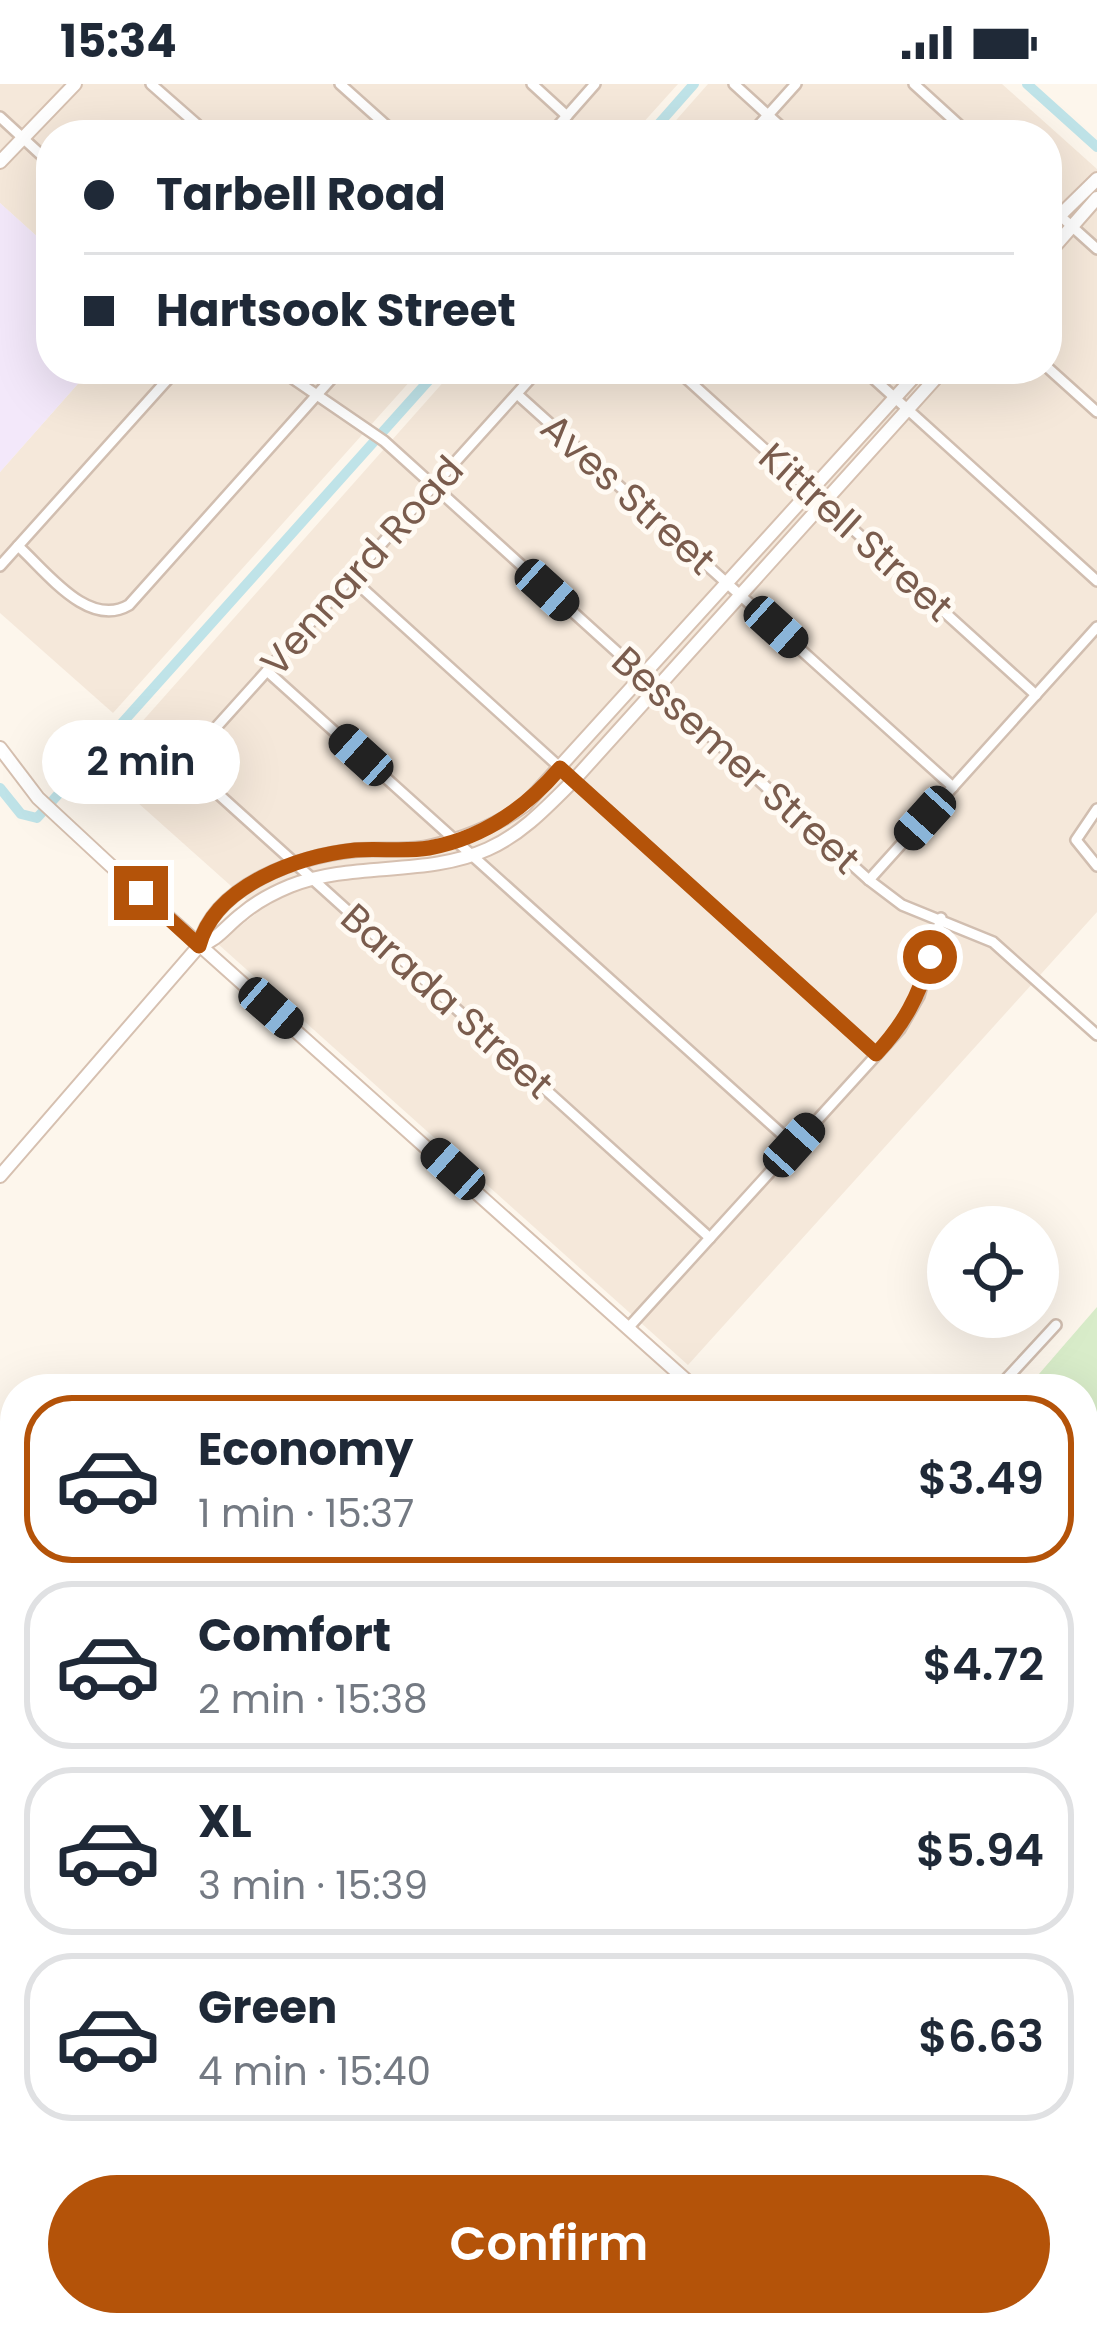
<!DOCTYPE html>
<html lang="en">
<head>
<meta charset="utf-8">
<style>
	:root { --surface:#fff; --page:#f2f2f3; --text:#1f2937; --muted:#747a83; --line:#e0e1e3; --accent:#b45309 }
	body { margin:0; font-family:Poppins,sans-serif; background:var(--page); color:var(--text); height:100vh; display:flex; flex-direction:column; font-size:45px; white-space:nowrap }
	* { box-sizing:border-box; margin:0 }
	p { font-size:39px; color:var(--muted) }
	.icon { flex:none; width:66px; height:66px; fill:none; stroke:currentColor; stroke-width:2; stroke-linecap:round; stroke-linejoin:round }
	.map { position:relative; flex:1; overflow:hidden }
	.side { position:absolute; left:0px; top:1290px; width:1098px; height:963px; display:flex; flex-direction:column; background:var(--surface); border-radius:48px 48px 0 0; box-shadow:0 12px 48px #0002 }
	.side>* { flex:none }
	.top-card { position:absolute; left:36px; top:36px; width:1026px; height:264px; border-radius:48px; box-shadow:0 12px 48px #0002; display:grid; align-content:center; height:264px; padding:0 48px; background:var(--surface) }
	.buttons { position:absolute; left:927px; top:1122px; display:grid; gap:24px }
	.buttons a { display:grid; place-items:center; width:132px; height:132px; border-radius:50%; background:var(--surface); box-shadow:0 12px 48px #0002; font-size:60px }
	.end { position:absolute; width:54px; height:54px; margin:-27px; border:15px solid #b45309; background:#fff; box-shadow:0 0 0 6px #fff }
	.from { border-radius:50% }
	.bubble { position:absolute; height:84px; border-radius:42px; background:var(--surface); box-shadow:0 12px 48px #0002; font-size:39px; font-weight:600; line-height:84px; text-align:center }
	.car { position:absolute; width:36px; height:72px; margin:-36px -18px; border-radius:15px; box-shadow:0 0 9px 3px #0007; background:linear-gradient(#222 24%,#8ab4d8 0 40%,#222 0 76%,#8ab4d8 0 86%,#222 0) }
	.top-card b { display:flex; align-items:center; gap:42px; height:114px; font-size:45px }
	.top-card b+b { border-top:3px solid var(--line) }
	.top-card i { width:30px; height:30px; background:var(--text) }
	ul { padding:21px 0 0; list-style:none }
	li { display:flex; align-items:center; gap:36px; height:168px; margin:0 24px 18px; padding:0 24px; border:6px solid var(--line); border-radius:48px }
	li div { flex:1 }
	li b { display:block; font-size:45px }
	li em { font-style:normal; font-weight:600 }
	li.active { border-color:var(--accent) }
	li>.icon { width:108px; height:108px; stroke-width:1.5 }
	.button { display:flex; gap:24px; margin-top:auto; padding:24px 48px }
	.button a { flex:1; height:138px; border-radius:72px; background:var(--accent); color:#fff; font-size:48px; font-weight:600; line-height:138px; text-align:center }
	.status { display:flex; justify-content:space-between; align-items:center; height:84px; padding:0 60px; background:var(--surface); direction:ltr }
	.status svg { height:33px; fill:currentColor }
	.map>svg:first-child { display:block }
	.residential { fill:#f5e8da }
	.education { fill:#f3e8fa }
	.green { fill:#d8ecc9 }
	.water { fill:#bfe3e8; stroke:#a5d3da; stroke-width:3 }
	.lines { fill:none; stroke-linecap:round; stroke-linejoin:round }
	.canal { stroke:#bfe3e8; stroke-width:10 }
	.street-casing { stroke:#d1beb0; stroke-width:14 }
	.secondary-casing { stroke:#d6c0b0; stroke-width:16 }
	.primary-casing { stroke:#dad1cd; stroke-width:18 }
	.street { stroke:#fff; stroke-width:9 }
	.secondary { stroke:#fff; stroke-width:12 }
	.primary { stroke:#fbd9a5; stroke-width:14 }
	.route { stroke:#b45309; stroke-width:15 }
	.labels { text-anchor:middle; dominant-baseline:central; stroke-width:10; stroke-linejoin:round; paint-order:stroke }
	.street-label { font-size:39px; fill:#7a5c4d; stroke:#fffaf3 }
</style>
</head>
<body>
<div class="status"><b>15:34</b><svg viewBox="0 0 49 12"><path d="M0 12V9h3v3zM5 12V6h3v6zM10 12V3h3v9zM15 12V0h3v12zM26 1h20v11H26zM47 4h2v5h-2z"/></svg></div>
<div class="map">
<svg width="1097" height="2251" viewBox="0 0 1097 2251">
	<rect width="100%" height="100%" fill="#fdf6ec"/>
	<g class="residential">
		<polygon points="0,0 678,0 632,51 51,51 51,165 0,119"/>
		<polygon points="708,0 1002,0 1097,85 1097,828 688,1281 218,860 259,827 100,685 455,285 1047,285 1047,51 663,51"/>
		<polygon points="91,285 421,285 113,629 0,529 0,388"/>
	</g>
	<polygon class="education" points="0,119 51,165 51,285 91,285 0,388"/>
	<polygon class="green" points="1097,1223 1097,1375 1083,1390 1083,1305 1026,1305"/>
	<polygon class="water" points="1097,1436 1097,1595 1083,1583 1083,1455"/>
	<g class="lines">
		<g class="canal">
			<polyline points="1027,0 1097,63"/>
			<polyline points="649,51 694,0"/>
			<polyline points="0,704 21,730 37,734 439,285"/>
		</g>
		<defs>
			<g id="street">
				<polyline points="151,0 209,51"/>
				<polyline points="340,0 397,51"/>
				<polyline points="532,0 567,32"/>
				<polyline points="734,0 790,51"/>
				<polyline points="914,0 970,51"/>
				<polyline points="0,33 51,80"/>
				<polyline points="550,51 595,0"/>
				<polyline points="750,51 796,0"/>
				<polyline points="1047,120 1097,165"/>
				<polyline points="1047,283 1097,328"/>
				<polyline points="279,285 384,357 869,796 902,821 993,858 1097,951"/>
				<polyline points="539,285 184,679 710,1154"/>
				<polyline points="676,285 1036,611"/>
				<polyline points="863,285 1097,497"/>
				<polyline points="517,310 953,703"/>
				<path d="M18 462C46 487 88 545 129 521L340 285"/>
				<polyline points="0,482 177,285"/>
				<polyline points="351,494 876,970"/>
				<polyline points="267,587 794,1061"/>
				<polyline points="1097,725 1076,756 1097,782"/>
				<polyline points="869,796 1097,543"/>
				<polyline points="629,1243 900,945 919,912 941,834"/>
				<polyline points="997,1305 1056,1241"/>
				<polyline points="1083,1660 1097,1672"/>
				<polyline points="0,2177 15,2190"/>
				<polyline points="68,2238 83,2251"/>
			</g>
			<g id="secondary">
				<polyline points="0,78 75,0"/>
				<polyline points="1047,144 1097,95"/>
				<polyline points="1047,171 1097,114"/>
				<polyline points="0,664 38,714 109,780 696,1305"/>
				<path d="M199 862C218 856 226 842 242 830 256 818 273 809 290 802 354 777 426 793 488 765 522 750 548 722 574 696L944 285"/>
				<path d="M0 1092 199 862C215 800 301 771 358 766 381 764 409 768 432 762 466 754 497 741 525 721L921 285"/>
				<polyline points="64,2238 72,2251"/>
				<polyline points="194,2251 205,2238"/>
			</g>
			<g id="primary">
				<polyline points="0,2029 15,2033"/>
				<polyline points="0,2052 15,2056"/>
				<polyline points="1083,2113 1097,2113"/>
				<polyline points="1083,2132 1097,2133"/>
			</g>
		</defs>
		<use href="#street" class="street-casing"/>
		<use href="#secondary" class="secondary-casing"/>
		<use href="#primary" class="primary-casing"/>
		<use href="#street" class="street"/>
		<use href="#secondary" class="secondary"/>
		<use href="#primary" class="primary"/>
	</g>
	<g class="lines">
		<path class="route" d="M141 809 199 862C215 801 299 772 355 766 379 764 405 768 429 764 483 754 525 725 560 684L876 970C904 940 919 912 930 873"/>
	</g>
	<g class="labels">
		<g class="street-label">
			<text transform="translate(628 410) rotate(42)">Aves Street</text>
			<text transform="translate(856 448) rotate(42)">Kittrell Street</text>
			<text transform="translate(362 482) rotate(-48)">Vennard Road</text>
			<text transform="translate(736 676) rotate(42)">Bessemer Street</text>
			<text transform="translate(447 917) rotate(42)">Barada Street</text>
		</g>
	</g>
</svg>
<div class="buttons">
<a><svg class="icon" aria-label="locate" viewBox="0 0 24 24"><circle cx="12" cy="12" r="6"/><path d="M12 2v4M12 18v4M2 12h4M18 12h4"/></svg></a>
</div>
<i class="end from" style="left:930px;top:873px"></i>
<i class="end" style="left:141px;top:809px"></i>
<div class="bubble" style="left:42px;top:636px;width:198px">2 min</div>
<i class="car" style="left:547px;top:506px;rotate:132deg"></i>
<i class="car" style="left:776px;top:543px;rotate:132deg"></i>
<i class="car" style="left:361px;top:671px;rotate:312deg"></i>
<i class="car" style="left:925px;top:734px;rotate:222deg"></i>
<i class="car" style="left:271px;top:924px;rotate:131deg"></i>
<i class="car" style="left:794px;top:1061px;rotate:42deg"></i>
<i class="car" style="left:453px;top:1085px;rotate:312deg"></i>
<div class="top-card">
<b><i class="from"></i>Tarbell Road</b>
<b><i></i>Hartsook Street</b>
</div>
<section class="side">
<ul>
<li class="active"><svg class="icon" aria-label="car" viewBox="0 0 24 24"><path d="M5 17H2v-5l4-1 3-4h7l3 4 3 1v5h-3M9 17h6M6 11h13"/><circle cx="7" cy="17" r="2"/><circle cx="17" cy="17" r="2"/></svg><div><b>Economy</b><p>1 min · 15:37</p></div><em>$3.49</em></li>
<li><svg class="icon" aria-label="car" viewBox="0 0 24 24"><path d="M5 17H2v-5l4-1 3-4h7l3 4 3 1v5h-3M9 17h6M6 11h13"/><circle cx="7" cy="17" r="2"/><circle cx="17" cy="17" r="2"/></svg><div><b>Comfort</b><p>2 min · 15:38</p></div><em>$4.72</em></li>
<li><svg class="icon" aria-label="car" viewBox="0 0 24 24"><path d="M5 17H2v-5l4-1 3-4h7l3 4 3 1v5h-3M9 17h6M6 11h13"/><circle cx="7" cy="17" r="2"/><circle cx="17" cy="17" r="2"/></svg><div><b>XL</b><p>3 min · 15:39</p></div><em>$5.94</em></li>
<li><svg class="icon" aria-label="car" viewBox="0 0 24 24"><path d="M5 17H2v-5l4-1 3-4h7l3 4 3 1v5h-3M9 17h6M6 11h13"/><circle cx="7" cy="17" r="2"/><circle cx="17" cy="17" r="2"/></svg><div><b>Green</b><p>4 min · 15:40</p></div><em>$6.63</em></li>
</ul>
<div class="button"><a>Confirm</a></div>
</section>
</div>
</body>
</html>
